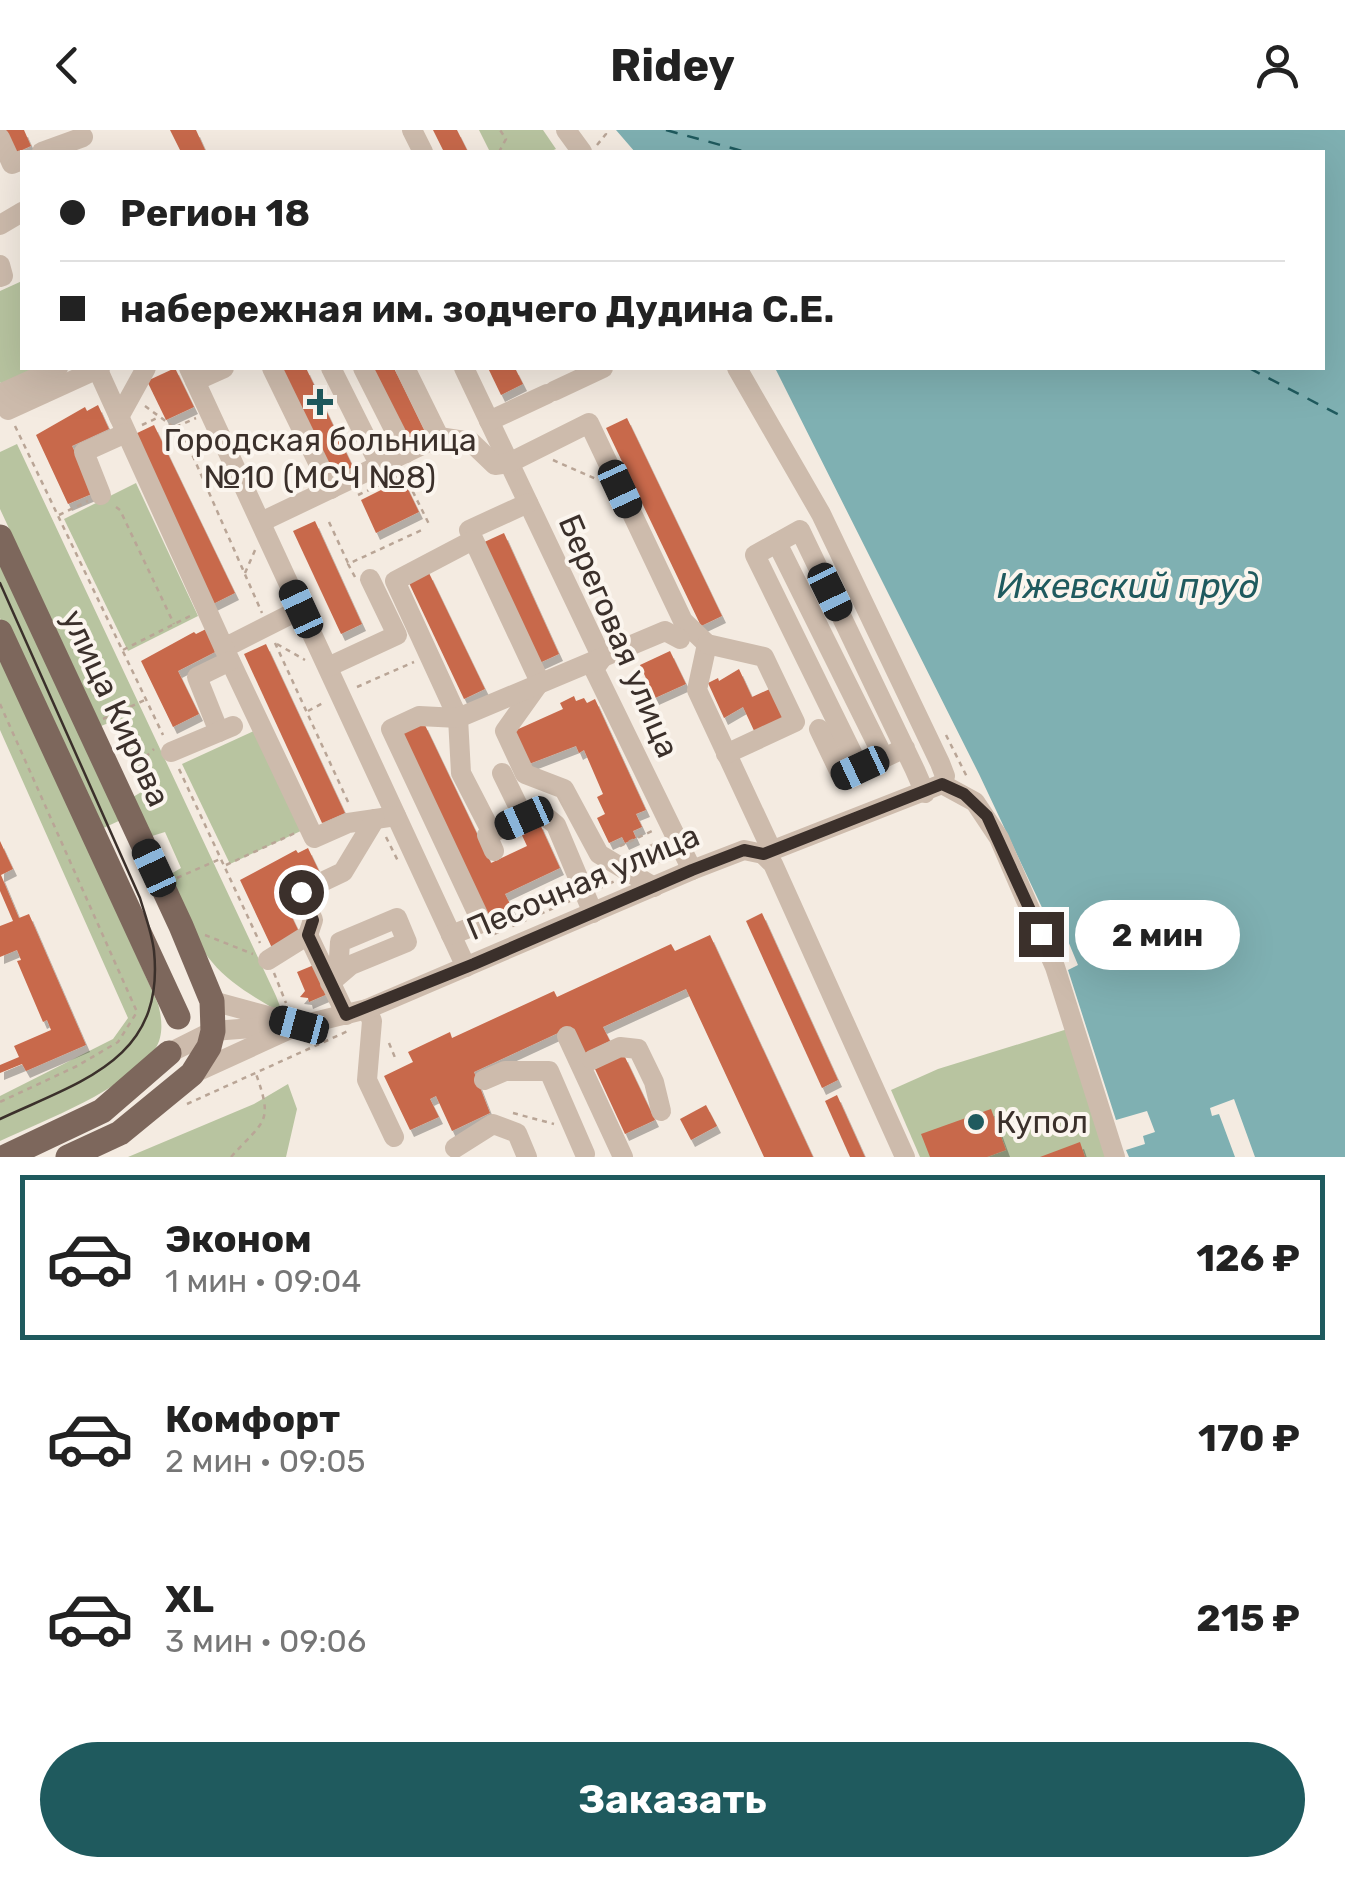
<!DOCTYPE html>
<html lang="ru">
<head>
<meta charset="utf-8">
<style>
	:root { --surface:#fff; --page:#f2f2f2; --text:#222; --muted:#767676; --line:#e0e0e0; --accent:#1f5a5e }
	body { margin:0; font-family:Rubik,sans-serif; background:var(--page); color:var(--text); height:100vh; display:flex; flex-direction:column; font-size:38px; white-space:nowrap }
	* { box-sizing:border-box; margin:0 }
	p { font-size:32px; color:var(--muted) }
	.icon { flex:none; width:55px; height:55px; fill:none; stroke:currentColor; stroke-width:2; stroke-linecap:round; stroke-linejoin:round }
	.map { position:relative; height:1027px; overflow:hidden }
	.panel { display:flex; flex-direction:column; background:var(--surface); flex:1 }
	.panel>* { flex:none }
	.hud { position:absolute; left:20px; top:20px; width:1305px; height:220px; border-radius:0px; box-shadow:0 10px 40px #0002; display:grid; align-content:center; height:220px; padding:0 40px; background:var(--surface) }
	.end { position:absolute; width:45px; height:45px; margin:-22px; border:12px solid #3b302b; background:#fff; box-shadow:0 0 0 5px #fff }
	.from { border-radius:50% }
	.bubble { position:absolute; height:70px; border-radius:35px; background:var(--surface); box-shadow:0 10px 40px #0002; font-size:32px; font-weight:700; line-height:70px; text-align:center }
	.car { position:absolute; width:30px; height:60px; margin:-30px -15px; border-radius:12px; box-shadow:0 0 8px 2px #0007; background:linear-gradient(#222 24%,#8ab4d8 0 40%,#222 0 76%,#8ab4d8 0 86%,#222 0) }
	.hud b { display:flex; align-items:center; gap:35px; height:95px; font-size:38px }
	.hud b+b { border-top:2px solid var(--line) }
	.hud i { width:25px; height:25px; background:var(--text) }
	ul { padding:18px 0 0; list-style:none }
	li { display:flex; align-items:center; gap:30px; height:165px; margin:0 20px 15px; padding:0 20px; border:5px solid transparent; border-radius:0px }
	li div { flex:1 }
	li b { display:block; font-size:38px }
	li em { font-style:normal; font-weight:700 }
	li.active { border-color:var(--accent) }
	li>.icon { width:90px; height:90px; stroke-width:1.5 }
	.action { display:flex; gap:20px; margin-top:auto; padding:20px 40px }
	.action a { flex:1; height:115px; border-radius:60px; background:var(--accent); color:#fff; font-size:40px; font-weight:700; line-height:115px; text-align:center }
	header { display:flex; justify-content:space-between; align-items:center; height:130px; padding:0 40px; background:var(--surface); font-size:45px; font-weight:700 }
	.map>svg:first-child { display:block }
	.green { fill:#b8c4a0 }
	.water { fill:#7fb0b2 }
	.pier { fill:#f4ebe1 }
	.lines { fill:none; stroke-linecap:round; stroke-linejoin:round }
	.ferry { stroke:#1f5a5e; stroke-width:2.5; stroke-dasharray:12 10; stroke-linecap:butt }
	.building { fill:#c8694b; filter:url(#shadow) }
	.path { stroke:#b9a596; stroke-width:2.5; stroke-dasharray:5 5; stroke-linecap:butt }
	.minor { stroke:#cdbbac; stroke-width:20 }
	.major { stroke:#7d675c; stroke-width:25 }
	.tram { stroke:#3b302b; stroke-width:2.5 }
	.route { stroke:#3b302b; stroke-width:12 }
	.poi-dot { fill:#1f5a5e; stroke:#fbf5ee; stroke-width:4 }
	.labels { text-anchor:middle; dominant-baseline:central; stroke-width:8; stroke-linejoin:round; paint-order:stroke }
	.poi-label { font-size:32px; fill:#3b302b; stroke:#fbf5ee }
	.street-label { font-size:32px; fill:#3b302b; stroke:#fbf5ee }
	.water-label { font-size:35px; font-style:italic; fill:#1f5a5e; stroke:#fbf5ee }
</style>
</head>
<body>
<header><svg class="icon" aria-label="back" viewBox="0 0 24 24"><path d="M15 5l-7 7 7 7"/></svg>Ridey<svg class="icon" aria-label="person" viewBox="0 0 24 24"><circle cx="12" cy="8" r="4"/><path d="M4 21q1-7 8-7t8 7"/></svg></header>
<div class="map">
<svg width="1345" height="1027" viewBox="0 0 1345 1027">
	<defs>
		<filter id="shadow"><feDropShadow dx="4" dy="7" stdDeviation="0" flood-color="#0004"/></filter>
	</defs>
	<rect width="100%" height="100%" fill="#f4ebe1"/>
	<g class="green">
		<polygon points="479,0 543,0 556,19 549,22 490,22"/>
		<polygon points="22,151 22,238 58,238 5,262 0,252 0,161"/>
		<path d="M17 314 276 866 283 884C258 869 231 855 212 832 192 808 182 773 169 745L181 738 165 702 152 706 133 667 143 661 111 592 101 596 0 379V322Z"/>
		<polygon points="136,353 198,486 128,521 64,389"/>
		<polygon points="0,419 123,689 97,701 0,488"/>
		<path d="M0 520 158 874C162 888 164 906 155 919 126 960 45 990 0 1011V966L113 909 128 888 0 600Z"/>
		<polygon points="258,599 305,699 230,734 182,634"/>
		<polygon points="1074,897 1114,1027 920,1027 891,960 938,939"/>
		<polygon points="288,954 297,979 286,1027 128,1027 254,974"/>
	</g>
	<polygon class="water" points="616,0 1345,0 1345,1027 1129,1027 1126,1020 1145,1014 1143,1006 1155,1002 1147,981 1116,990 1068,840 1078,835 1056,782 1046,786 979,644 775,238 1322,238 1322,22 635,22"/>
	<polygon class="pier" points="1234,969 1255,1027 1235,1027 1219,984 1212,986 1210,978"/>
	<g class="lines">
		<g class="ferry">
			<polyline points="666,0 746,22"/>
			<polyline points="1249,238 1345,288"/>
		</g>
	</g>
	<g class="building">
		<polygon points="0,0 24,0 31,16 11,25"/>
		<polygon points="170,0 196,0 206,22 181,22"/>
		<polygon points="433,0 457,0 468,22 444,22"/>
		<polygon points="175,238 194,277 166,290 147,251"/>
		<polygon points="280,238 306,238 353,337 332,347"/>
		<polygon points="368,238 394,238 425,302 404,312"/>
		<polygon points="488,238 515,238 523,254 501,265"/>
		<polygon points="98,275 109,299 72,316 94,363 68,374 36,305 85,277 87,281"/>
		<polygon points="627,288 722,486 701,496 606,298"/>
		<polygon points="154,295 235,463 213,474 133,305"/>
		<polygon points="403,349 419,382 376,403 361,370"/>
		<polygon points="315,391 362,494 341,504 293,401"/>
		<polygon points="504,403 559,524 535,535 480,414"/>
		<polygon points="429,443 485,559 464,569 409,453"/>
		<polygon points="206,499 217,521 178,541 199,584 173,597 141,531 194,502 196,504"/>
		<polygon points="266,514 345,683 322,693 244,524"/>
		<polygon points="670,521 686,554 655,568 640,535"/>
		<polygon points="739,539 752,567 772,558 787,591 756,605 743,577 724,588 708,553 718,548 719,551"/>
		<polygon points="574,566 576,571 584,568 587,573 595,569 646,680 636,684 642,697 633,701 636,708 625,713 622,707 609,713 597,688 605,684 597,667 603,664 584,620 579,623 576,616 529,634 514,601 563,579 560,573"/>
		<polygon points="424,593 491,733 527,716 520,701 539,692 560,738 505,764 512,778 487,790 399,605"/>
		<polygon points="0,711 13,739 1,745 19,788 29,784 86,915 26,941 22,934 0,943 0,935 19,927 14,916 51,900 47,890 43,892 17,831 21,830 17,820 0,827 0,796 13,791 0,761"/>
		<polygon points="308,718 319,741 279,760 300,804 272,818 240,750 296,720 298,723"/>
		<polygon points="762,783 838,950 822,958 746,791"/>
		<polygon points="710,805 813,1027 764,1027 686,859 603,897 610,911 583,924 571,897 474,942 490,983 452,1001 436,966 430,969 439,987 410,1000 384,946 413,932 408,922 450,902 452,908 554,861 557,867 671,814 675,821"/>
		<polygon points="314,835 330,863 309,872 308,868 300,867 305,861 297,842"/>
		<polygon points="624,925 655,990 625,1004 595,939"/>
		<polygon points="837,965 865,1027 850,1027 825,971"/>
		<polygon points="706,975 717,996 691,1010 680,989"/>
		<polygon points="991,979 1006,1020 987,1027 930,1027 921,1004"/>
		<polygon points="1080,1012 1085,1027 1040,1027"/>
	</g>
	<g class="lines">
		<g class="path">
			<polyline points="597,15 606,4 605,0"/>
			<polyline points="499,22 506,9 500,0"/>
			<polyline points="145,276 175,298 188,315 262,483"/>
			<polyline points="142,295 157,288"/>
			<polyline points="15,296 163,605"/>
			<polyline points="176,297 196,288"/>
			<polyline points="553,330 596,349"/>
			<polyline points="358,365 404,344 430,396"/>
			<polyline points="116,377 120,380 174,494"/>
			<polyline points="59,385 88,371"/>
			<polyline points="329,392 348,433"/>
			<polyline points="245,443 256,418"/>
			<polyline points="355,447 348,434 424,399"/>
			<polyline points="275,513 349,674"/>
			<polyline points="277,514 305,530"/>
			<polyline points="123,520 192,485"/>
			<polyline points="357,557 414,532"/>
			<polyline points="0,574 137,882 118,912 77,936 0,972"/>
			<polyline points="308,581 323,573"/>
			<polyline points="103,589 145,570"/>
			<polyline points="946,605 967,647"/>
			<polyline points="179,639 260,813"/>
			<polyline points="131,641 154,619"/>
			<polyline points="386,707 398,731"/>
			<polyline points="620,716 652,701"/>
			<polyline points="226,735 295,703"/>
			<polyline points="177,748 220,729"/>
			<polyline points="600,758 615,751"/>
			<polyline points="494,804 570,771"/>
			<polyline points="205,805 253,824"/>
			<polyline points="274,843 286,873"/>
			<polyline points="389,913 396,930"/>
			<polyline points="187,974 348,901"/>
			<polyline points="513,983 554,994"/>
			<path d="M231 1027C265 989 274 994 255 941"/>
		</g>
		<g class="minor">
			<polyline points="412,0 423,22"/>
			<polyline points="566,0 582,22"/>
			<polyline points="0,8 12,34 22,30"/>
			<polyline points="42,22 83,7"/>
			<polyline points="0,95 22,82"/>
			<polyline points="0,135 3,146 0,147"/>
			<polyline points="97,238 224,518 301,479"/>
			<polyline points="189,238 466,837"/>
			<polyline points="272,238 331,359"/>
			<polyline points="331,238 380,336"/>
			<polyline points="363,238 406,323"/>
			<polyline points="405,238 439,307"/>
			<polyline points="464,238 602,528 594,539 692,740"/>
			<polyline points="195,251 224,238"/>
			<polyline points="554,261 603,238"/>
			<polyline points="0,264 58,238"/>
			<polyline points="8,280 100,238"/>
			<polyline points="119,287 146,238"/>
			<polyline points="489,291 547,264"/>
			<polyline points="101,365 84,322 126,303"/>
			<polyline points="528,373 469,400 540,552 505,601 525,644 564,659 599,724 654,757"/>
			<polyline points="261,392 439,307 471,312 495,335 509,333 589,293 683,491 707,514 697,560 772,721"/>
			<polyline points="473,410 395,451 458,588 461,643 492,703"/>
			<polyline points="777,413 884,628"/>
			<polyline points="707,514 764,527 795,592 726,624"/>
			<polyline points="224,518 314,708 348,693 396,686"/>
			<polyline points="328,537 397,505 370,449"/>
			<polyline points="819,599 842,647 860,639"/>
			<polyline points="219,602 197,547 230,531"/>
			<polyline points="905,618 860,639 755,425 800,400 915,640 925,663"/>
			<polyline points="171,622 233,596"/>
			<polyline points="502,643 524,688"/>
			<polyline points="942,654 975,672 999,708 1055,837 1115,1027"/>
			<polyline points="494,721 487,705 539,681 556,695 593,783"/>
			<polyline points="763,724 773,734 905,1027"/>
			<polyline points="644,728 679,713"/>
			<polyline points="308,805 346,885"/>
			<polyline points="451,805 482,793 391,599 419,586 458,588 665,501 680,509"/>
			<polyline points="268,830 308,805 313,790 301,762 343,742 375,689"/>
			<polyline points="330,853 351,835 407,812 397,788 340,812 339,828 344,841"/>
			<polyline points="212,871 283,890"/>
			<polyline points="367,879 372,891 367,950 394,1007"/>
			<polyline points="567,906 623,1027"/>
			<polyline points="169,923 213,901 306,894 367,879 692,740 744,720 763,724 942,654 945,646 940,633 821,384 737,238"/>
			<polyline points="592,930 620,917 638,919 654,952 661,981"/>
			<polyline points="192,944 288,900"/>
			<polyline points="484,950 505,941 549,941 585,1024"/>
			<polyline points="455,1018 493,994 517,1003 527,1027"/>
		</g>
		<g class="major">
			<polyline points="0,407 181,796 212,871 213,901 209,917 192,944 120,1003 68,1027"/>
			<polyline points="0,502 178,887"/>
			<polyline points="5,1027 102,981 169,923"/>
		</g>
		<path class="tram" d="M0 453 140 768C145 785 152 803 154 821 165 930 81 951 0 989"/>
	</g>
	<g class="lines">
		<polyline class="route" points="301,762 313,790 308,805 346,885 474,834 692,740 744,720 764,724 942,654 964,664 987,686 1041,804"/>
	</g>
	<g class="poi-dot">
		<path d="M315 257h10v10h10v10h-10v10h-10v-10h-10v-10h10z"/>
		<circle cx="976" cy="992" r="10"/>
	</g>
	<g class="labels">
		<g class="poi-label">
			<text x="320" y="310">Городская больница<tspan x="320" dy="37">№10 (МСЧ №8)</tspan></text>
			<text x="996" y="992" text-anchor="start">Купол</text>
		</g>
		<g class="street-label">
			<text transform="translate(619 506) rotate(67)">Береговая улица</text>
			<text transform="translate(116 578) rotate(65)">улица Кирова</text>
			<text transform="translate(583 752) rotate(-23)">Песочная улица</text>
		</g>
		<g class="water-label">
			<text x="1128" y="456">Ижевский пруд</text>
		</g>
	</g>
</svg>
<i class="end from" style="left:301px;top:762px"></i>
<i class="end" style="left:1041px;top:804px"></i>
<div class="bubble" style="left:1075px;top:770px;width:165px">2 мин</div>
<i class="car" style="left:620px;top:359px;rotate:155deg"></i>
<i class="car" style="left:830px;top:462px;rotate:154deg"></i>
<i class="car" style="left:301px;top:479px;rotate:335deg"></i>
<i class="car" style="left:860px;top:638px;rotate:245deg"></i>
<i class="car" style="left:524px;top:688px;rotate:246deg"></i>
<i class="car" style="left:154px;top:738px;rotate:335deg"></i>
<i class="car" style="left:299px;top:895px;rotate:285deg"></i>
<div class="hud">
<b><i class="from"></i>Регион 18</b>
<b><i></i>набережная им. зодчего Дудина С.Е.</b>
</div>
</div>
<section class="panel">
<ul>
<li class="active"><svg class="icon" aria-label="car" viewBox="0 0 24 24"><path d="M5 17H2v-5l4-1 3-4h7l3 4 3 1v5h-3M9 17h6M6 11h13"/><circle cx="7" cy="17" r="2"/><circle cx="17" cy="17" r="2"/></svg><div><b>Эконом</b><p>1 мин · 09:04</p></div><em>126 ₽</em></li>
<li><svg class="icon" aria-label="car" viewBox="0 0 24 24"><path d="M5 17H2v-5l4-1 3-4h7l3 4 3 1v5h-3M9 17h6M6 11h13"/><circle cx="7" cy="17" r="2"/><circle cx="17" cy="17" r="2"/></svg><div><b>Комфорт</b><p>2 мин · 09:05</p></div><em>170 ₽</em></li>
<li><svg class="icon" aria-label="car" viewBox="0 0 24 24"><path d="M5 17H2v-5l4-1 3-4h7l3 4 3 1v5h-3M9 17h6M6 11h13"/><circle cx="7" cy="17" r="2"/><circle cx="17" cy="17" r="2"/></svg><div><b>XL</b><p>3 мин · 09:06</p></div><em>215 ₽</em></li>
</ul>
<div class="action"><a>Заказать</a></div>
</section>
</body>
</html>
